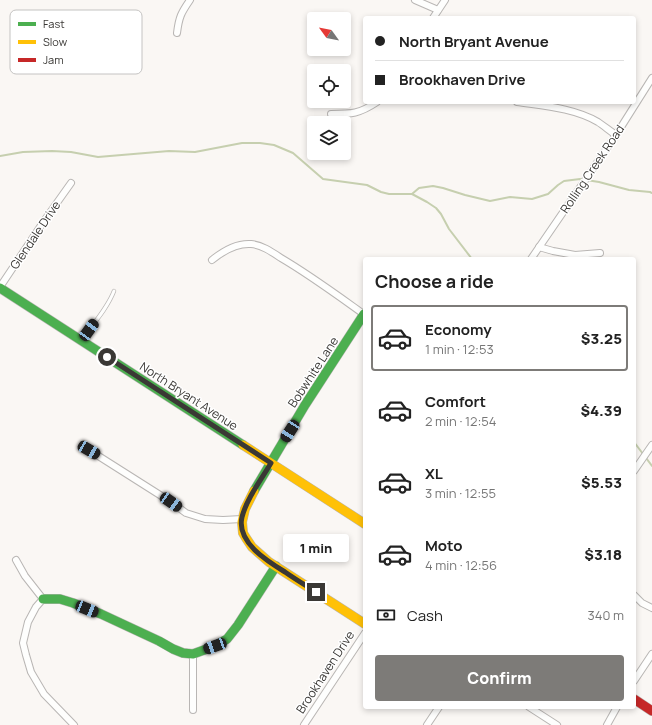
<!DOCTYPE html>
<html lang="en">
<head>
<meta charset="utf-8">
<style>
	:root { --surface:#fff; --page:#f6f6f6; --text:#222; --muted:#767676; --line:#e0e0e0; --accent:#7d7b78 }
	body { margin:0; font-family:Manrope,sans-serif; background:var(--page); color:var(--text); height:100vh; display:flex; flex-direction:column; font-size:15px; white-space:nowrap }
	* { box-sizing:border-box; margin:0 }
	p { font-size:13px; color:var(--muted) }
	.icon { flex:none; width:22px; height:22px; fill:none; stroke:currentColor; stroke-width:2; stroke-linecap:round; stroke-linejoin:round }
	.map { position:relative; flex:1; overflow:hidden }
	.sheet { position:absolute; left:363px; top:257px; width:273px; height:452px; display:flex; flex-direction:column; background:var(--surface); border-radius:4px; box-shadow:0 2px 6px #0003 }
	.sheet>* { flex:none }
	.hud { position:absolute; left:363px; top:16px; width:273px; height:88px; border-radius:4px; box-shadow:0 2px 6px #0003; display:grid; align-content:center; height:88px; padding:0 12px; background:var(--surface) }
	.needle { width:26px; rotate:303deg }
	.controls { position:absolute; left:307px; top:12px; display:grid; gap:8px }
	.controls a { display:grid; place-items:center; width:44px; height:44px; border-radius:4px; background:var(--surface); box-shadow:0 2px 6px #0003; font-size:20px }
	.end { position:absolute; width:18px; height:18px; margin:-9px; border:5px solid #3a3835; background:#fff; box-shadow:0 0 0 2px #fff }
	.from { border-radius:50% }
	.bubble { position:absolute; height:28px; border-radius:4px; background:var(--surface); box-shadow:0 2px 6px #0003; font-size:13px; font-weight:800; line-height:28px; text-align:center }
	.car { position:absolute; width:12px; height:24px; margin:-12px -6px; border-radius:5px; box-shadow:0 0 3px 1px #0007; background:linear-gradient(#222 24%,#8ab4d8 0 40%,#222 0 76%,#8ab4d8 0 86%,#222 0) }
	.hud b { display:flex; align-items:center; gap:14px; height:38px; font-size:15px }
	.hud b+b { border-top:1px solid var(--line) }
	.hud i { width:10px; height:10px; background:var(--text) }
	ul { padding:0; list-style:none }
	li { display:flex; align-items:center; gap:12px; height:66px; margin:0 8px 6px; padding:0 4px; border:2px solid transparent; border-radius:4px }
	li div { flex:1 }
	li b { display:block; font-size:15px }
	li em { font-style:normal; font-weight:800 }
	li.active { border-color:var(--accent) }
	li>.icon { width:36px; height:36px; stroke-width:1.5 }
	h2 { padding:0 12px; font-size:18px; line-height:48px }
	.pay { display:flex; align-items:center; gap:10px; height:44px; padding:0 12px; font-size:15px }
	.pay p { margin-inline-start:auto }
	.action { display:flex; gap:8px; margin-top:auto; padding:8px 12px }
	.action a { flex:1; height:46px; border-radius:4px; background:var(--accent); color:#fff; font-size:16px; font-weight:800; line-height:46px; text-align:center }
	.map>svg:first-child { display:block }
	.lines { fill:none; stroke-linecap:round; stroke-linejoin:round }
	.stream { stroke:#c6cfaf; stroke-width:2 }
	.lane-casing { stroke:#b9b6b4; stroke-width:4.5 }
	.street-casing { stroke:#b9b6b4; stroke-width:8 }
	.fast-casing { stroke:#b9b6b4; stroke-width:10 }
	.slow-casing { stroke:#b9b6b4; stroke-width:10 }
	.jam-casing { stroke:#b9b6b4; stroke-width:10 }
	.lane { stroke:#fefefd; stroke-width:3 }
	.street { stroke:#fefefd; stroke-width:6 }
	.fast { stroke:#4caf50; stroke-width:9 }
	.slow { stroke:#ffc107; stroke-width:9 }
	.jam { stroke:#c62828; stroke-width:9 }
	.route { stroke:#3a3835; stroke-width:5 }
	.labels { text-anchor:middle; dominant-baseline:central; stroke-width:3; stroke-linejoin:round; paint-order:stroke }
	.street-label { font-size:12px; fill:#3a3835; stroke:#fff }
	.key { fill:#fff; stroke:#c4c3c2; stroke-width:1 }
	.key-label { font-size:11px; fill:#3a3835 }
</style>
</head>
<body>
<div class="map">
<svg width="652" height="725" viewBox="0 0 652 725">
	<rect width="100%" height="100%" fill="#faf7f4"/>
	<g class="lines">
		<g class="stream">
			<polyline points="0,156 23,152 52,151 71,152 98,157 169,151 195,152 242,143 260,143 274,145 293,153 323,179 367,185 381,192 389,194 412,194 427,202 436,208 441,214 449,229 472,259"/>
			<polyline points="412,194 419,188 433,186 443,188 465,195 490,201 510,197 532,199 548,194 558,185 564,181 580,179 599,182 629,190 650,192 652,193"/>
			<polyline points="634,442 652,466"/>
		</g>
		<defs>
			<path id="lane" d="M82 339C93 324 107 309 114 291"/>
			<g id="street">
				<polyline points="415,0 438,10"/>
				<polyline points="433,18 445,0"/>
				<path d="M177 33C179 17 181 13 190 0"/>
				<path d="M517 102C544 106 574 108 598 122 604 126 610 131 616 135"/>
				<path d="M331 114C352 114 359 114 377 102"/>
				<polyline points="539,247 553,251 575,255 600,253"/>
				<polyline points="531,259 616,135 652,78"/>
				<path d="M212 260C223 251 237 243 251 244 262 245 272 252 281 258 310 275 337 295 365 315"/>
				<polyline points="0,287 44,221 71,183"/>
				<polyline points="89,450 171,502 186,513 205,519 223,520 242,519"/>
				<polyline points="634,471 652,445"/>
				<polyline points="16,560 25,576 43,599 36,607 28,622 23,643 26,655 31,672 44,694 74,725"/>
				<polyline points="634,595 642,603 652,608"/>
				<polyline points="193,654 193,710"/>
				<polyline points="634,681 652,654"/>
				<polyline points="529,707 557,725"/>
				<polyline points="304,725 365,633"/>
				<polyline points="427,725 439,707"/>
				<polyline points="607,725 617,707"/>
			</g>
			<g id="fast">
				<polyline points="0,288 243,445"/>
				<polyline points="254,491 305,405 364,314"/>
				<polyline points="43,599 60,599 73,603 101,614 159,641 173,649 183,653 193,654 215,646 227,639 238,625 276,566"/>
			</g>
			<g id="slow">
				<polyline points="243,445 365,524"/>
				<polyline points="254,491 245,509 242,522 243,533 246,538 252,547 269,562 365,624"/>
			</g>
			<polyline id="jam" points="634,699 652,711"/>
		</defs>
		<use href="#lane" class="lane-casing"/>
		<use href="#street" class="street-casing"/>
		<use href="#fast" class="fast-casing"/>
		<use href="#slow" class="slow-casing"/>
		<use href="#jam" class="jam-casing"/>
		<use href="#lane" class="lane"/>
		<use href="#street" class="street"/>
		<use href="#fast" class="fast"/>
		<use href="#slow" class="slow"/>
		<use href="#jam" class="jam"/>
	</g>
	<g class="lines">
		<path class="route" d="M107 357 271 463C261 480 247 498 242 517 236 542 267 561 285 572 295 579 305 585 316 592"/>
	</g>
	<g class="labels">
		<g class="street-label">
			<text transform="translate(592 169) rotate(-56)">Rolling Creek Road</text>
			<text transform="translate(35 235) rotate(-56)">Glendale Drive</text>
			<text transform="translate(313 372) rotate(-57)">Bobwhite Lane</text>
			<text transform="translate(189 396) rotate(33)">North Bryant Avenue</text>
			<text transform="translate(325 672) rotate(-57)">Brookhaven Drive</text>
		</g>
	</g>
	<rect x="10" y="10" width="132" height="64" rx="6" class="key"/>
	<rect x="18" y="22" width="18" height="4" fill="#4caf50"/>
	<rect x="18" y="40" width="18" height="4" fill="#ffc107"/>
	<rect x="18" y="58" width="18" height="4" fill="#c62828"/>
	<g class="key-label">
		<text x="43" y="28">Fast</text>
		<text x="43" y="46">Slow</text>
		<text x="43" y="64">Jam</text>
	</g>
</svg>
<div class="controls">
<a><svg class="needle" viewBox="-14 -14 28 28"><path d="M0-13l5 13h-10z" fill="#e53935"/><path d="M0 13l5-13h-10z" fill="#767676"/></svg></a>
<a><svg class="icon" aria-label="locate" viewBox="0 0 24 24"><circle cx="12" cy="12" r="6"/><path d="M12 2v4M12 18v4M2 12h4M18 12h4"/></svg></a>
<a><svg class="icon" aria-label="layers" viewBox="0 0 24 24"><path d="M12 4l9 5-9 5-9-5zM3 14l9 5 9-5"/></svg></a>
</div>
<i class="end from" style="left:107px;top:357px"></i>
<i class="end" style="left:316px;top:592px"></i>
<div class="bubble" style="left:283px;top:534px;width:66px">1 min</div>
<i class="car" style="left:89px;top:330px;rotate:36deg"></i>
<i class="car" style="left:290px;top:431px;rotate:213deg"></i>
<i class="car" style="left:89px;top:450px;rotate:120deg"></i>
<i class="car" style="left:171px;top:502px;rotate:125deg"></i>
<i class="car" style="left:87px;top:609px;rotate:112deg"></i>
<i class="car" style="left:215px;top:646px;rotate:250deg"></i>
<div class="hud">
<b><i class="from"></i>North Bryant Avenue</b>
<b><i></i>Brookhaven Drive</b>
</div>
<section class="sheet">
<h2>Choose a ride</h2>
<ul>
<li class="active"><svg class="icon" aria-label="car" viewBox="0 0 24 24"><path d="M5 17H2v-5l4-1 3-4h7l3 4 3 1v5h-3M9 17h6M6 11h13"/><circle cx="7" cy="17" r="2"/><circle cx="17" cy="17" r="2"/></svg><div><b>Economy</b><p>1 min · 12:53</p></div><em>$3.25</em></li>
<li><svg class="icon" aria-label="car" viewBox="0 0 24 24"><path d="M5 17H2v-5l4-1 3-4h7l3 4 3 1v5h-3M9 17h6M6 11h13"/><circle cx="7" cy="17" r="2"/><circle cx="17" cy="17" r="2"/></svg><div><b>Comfort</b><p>2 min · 12:54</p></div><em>$4.39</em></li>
<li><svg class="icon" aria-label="car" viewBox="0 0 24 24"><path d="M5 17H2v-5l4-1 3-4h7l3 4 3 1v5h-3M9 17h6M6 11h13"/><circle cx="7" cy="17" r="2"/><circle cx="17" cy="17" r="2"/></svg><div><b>XL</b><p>3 min · 12:55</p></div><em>$5.53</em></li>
<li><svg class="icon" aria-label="car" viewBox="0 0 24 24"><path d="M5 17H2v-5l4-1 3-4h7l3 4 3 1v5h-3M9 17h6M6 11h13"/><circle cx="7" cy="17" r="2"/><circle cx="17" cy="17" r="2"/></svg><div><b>Moto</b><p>4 min · 12:56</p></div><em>$3.18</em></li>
</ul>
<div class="pay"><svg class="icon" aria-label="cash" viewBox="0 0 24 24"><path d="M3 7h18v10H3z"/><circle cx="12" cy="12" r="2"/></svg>Cash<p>340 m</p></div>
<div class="action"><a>Confirm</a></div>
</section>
</div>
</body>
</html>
